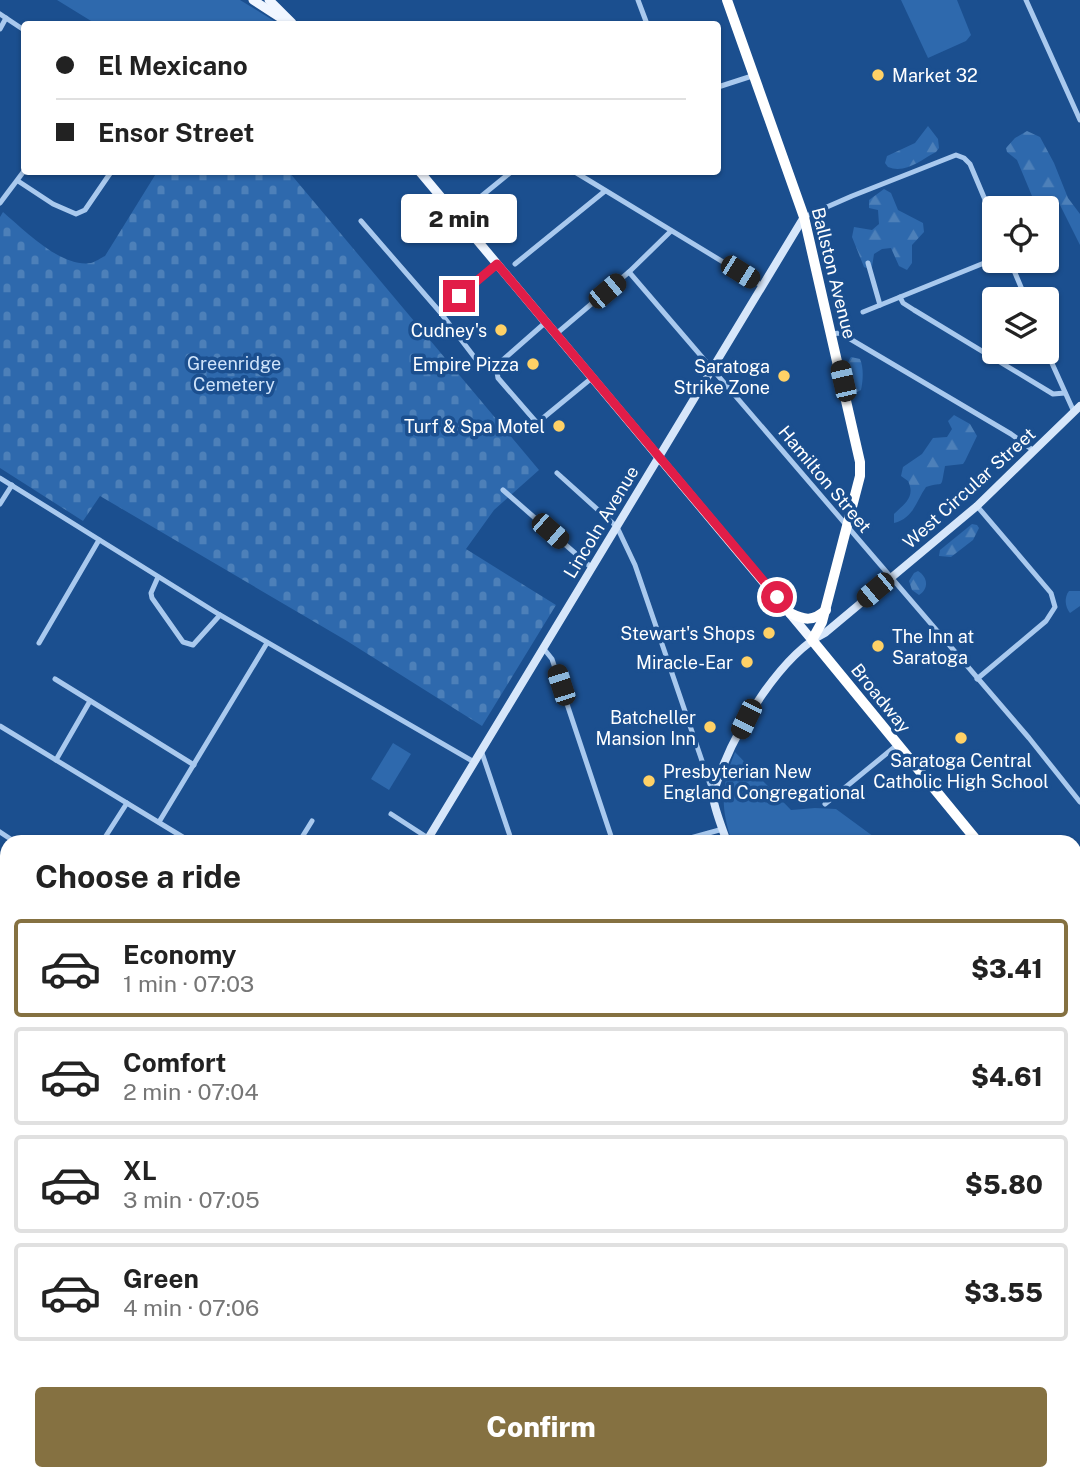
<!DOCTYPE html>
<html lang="en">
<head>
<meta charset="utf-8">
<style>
	:root { --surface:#fff; --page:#f2f2f2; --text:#222; --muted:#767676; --line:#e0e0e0; --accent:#857141 }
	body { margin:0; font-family:"Public Sans",sans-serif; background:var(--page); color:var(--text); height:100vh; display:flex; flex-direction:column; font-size:26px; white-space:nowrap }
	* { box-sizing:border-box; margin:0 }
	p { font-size:23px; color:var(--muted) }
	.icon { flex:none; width:38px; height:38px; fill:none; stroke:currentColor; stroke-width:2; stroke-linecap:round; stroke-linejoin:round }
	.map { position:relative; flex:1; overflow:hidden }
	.side { position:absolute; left:0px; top:835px; width:1082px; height:646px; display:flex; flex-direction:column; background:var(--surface); border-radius:21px 21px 0 0; box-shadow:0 2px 5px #0004 }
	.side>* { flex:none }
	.top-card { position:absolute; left:21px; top:21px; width:700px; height:154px; border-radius:7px; box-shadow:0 2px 5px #0004; display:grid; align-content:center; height:154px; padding:0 35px; background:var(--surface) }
	.buttons { position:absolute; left:982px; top:196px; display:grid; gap:14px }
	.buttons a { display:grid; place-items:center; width:77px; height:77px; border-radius:7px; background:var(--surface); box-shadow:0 2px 5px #0004; font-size:35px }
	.end { position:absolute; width:32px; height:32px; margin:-16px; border:9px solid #e11d48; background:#fff; box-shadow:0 0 0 4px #fff }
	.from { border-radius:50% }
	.bubble { position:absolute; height:49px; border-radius:7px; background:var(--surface); box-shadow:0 2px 5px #0004; font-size:23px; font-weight:800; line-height:49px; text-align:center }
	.car { position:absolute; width:21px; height:42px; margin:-21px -10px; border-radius:9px; box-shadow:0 0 5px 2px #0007; background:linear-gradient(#222 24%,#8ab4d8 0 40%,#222 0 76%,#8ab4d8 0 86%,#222 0) }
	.top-card b { display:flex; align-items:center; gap:24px; height:66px; font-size:26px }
	.top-card b+b { border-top:2px solid var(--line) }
	.top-card i { width:18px; height:18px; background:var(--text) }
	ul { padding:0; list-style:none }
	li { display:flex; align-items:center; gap:21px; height:98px; margin:0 14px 10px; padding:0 21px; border:4px solid var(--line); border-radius:7px }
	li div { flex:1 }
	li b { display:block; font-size:26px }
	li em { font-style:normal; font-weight:800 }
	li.active { border-color:var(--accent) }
	li>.icon { width:63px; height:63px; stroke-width:1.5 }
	h2 { padding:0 35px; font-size:32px; line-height:84px }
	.primary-button { display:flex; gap:14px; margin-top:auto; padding:14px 35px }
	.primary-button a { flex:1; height:80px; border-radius:7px; background:var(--accent); color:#fff; font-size:28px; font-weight:800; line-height:80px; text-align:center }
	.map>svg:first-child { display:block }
	.green { fill:#2e69ad }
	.forest { fill:url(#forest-firs) }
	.cemetery { fill:url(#cemetery-stones) }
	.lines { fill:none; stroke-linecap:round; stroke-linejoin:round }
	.street { stroke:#a9c9ee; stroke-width:5 }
	.secondary { stroke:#d6e6fa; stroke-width:8 }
	.primary { stroke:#f0f6ff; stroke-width:9 }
	.highway { stroke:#fff; stroke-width:10 }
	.route { stroke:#e11d48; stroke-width:9 }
	.poi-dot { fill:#ffd166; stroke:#1b4f8f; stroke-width:2.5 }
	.labels { text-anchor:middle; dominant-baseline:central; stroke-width:7; stroke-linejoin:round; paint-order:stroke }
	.poi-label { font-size:18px; fill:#fff; stroke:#1b4f8f; text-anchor:end }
	.street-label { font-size:18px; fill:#fff; stroke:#1b4f8f }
	.park-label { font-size:18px; fill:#cfe3fa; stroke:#1b4f8f }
</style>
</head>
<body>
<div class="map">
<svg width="1080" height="1480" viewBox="0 0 1080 1480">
	<defs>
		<pattern id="forest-firs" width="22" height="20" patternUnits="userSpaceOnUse" patternTransform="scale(1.75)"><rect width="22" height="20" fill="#2e69ad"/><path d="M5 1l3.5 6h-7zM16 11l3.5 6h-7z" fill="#4d80b9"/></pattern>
		<pattern id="cemetery-stones" width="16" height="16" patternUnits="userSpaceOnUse" patternTransform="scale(1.75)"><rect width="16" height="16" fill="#2e69ad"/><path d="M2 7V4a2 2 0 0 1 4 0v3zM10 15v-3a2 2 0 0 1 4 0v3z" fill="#4d80b9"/></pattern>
	</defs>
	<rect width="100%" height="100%" fill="#1b4f8f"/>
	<g class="green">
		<polygon points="57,0 240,0 279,24 96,24"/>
		<polygon points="901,0 957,0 971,35 966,41 928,58"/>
		<polygon points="393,743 411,754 389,790 371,779"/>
		<path d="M735 752 791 810 815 808 836 809 881 842H732C720 806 721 787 735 752Z"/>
		<polygon points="1075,971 1080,977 1080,1044 1075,1050"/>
		<polygon points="0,1405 7,1410 7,1474 246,1474 237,1480 0,1480"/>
	</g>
	<g class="forest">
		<path d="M928 126 938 139 939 148 936 152C921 160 905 174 888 167L885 163 887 156 915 143Z"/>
		<polygon points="1027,131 1040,137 1054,163 1068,198 1080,214 1080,245 1057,199 1050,202 1054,221 1047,223 1046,208 1037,208 1017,160 1007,152 1006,148 1015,138"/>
		<polygon points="884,189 891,193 898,210 923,223 924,232 912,245 912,263 907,270 899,266 891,248 882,249 874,254 872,267 869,269 864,267 852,237 854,227 872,230 879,224 878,210 869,208 869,200"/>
		<path d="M851 357 860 359C864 368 863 381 861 390L857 392 853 390C850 379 844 366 851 357Z"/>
		<path d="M954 415 970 424 977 436 965 461 963 464 945 466C940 492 945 480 926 487 916 501 914 518 894 523V514C904 504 916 497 908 481L901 476 903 467 922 454 933 438 947 437 952 429 948 421Z"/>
		<polygon points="972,524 977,525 979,528 973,540 951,557 939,556 940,550"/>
		<path d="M918 571C928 577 929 589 919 595L912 590 909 581 914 573Z"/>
		<path d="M1069 591H1080V606L1070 613C1065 607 1064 597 1069 591Z"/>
	</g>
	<path class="cemetery" d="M157 172H289L539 470 494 510 466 549 556 605 482 726 347 641 100 496 83 521 0 468V217L3 212C24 230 61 268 91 263 95 262 101 258 105 256Z"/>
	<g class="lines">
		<g class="street">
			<polyline points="638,0 647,24"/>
			<polyline points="1026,0 1080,120"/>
			<polyline points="0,14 24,30"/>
			<polyline points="0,29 6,18"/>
			<polyline points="718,87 752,76"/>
			<polyline points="575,172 761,285"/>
			<polyline points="18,181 53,204 76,214 85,210 111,172"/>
			<polyline points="0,203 24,171"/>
			<polyline points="457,216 511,172"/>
			<polyline points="804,217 852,196 956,155 964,158 970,164 994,221"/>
			<polyline points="361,221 440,312 475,358 481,363 496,366"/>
			<polyline points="1010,261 1026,299"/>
			<polyline points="868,263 880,305"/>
			<polyline points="515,264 605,191"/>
			<polyline points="629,272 1029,738 1080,802"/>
			<polyline points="900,297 903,303 914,310 1053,394 1065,393"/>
			<polyline points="440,312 497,264"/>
			<polyline points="863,312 994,259"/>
			<polyline points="556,334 629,272 671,231"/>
			<polyline points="830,334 840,333 1011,434 1034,451"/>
			<polyline points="1046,350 1074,412"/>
			<polyline points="496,366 498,378 537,423 593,377"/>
			<polyline points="496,366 546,322"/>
			<polyline points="557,473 617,527 635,565 713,793"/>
			<polyline points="0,478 220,615 474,762"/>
			<polyline points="503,490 592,568"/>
			<polyline points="0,504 12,485"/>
			<polyline points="977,506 1051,593 1055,607 1046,621 977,679"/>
			<polyline points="158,577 151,593 152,598 183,642 193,645 220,615"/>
			<polyline points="39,643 99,540"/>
			<polyline points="544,649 552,659 613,842"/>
			<polyline points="55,679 194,765"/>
			<polyline points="0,726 191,842"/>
			<polyline points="481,750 512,842"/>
			<polyline points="56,760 90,701"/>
			<polyline points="825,804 897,745"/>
			<polyline points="391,814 428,838"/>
			<polyline points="159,822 267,643"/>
			<polyline points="0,832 15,842"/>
			<polyline points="102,842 127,803"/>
			<polyline points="299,842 312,821"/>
			<polyline points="676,842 723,829"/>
			<polyline points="0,941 7,946"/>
			<polyline points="0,1012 7,1001"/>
			<polyline points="0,1047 7,1051"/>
			<polyline points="0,1099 7,1103"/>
			<polyline points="1074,1128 1080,1134"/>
			<polyline points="0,1154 7,1158"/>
			<polyline points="1074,1194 1080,1189"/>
			<polyline points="1074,1278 1080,1284"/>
			<polyline points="1074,1295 1080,1291"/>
			<polyline points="1074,1397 1080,1393"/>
			<polyline points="0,1411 7,1415"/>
			<polyline points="1074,1441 1080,1448"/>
			<polyline points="759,1474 764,1480"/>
			<polyline points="887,1474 892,1480"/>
			<polyline points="399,1480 403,1474"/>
			<polyline points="553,1480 562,1474"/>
			<polyline points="714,1480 723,1474"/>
			<polyline points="960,1480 969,1474"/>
		</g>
		<g class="secondary">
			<polyline points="426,842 804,217"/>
			<path d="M727 842C723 830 713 806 713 795 714 789 718 780 720 774 736 729 782 654 825 633L977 506 1080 406"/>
			<polyline points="1074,894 1080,886"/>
			<polyline points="1074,1058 1080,1052"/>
			<polyline points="0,1253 7,1255"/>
			<polyline points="436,1474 446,1480"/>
			<polyline points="1022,1474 1026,1480"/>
			<polyline points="244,1480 253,1474"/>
			<polyline points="267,1480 275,1474"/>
		</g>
		<g class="primary">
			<polyline points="253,0 290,24"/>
			<polyline points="269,0 292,23"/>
			<polyline points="420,172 812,640"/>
		</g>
		<g class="highway">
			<polyline points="727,0 804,217 860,462 860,476 822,622 812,640 978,842"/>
			<path d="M790 613C804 620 813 622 826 610"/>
			<polyline points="1074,957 1080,962"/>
		</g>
	</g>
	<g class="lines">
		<polyline class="route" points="459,296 497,264 777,597"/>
	</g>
	<g class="poi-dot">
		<circle cx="878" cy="75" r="7"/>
		<circle cx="501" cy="330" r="7"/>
		<circle cx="533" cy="364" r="7"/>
		<circle cx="784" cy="376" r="7"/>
		<circle cx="559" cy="426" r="7"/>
		<circle cx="769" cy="633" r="7"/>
		<circle cx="878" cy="646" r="7"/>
		<circle cx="747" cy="662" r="7"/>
		<circle cx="710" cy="727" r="7"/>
		<circle cx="961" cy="738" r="7"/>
		<circle cx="649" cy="781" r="7"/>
	</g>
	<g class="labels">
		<g class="poi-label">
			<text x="892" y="75" text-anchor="start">Market 32</text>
			<text x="487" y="330">Cudney's</text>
			<text x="519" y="364">Empire Pizza</text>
			<text x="770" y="366">Saratoga<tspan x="770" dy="21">Strike Zone</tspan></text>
			<text x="545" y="426">Turf &amp; Spa Motel</text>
			<text x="755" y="633">Stewart's Shops</text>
			<text x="892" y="636" text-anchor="start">The Inn at<tspan x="892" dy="21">Saratoga</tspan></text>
			<text x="733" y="662">Miracle-Ear</text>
			<text x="696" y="717">Batcheller<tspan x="696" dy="21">Mansion Inn</tspan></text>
			<text x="961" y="760" text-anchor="middle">Saratoga Central<tspan x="961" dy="21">Catholic High School</tspan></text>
			<text x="663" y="771" text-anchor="start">Presbyterian New<tspan x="663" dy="21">England Congregational</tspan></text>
		</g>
		<g class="street-label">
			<text transform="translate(834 273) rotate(76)">Ballston Avenue</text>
			<text transform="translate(825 479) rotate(50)">Hamilton Street</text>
			<text transform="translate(969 488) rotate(-42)">West Circular Street</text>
			<text transform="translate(601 522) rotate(-59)">Lincoln Avenue</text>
			<text transform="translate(881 698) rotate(51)">Broadway</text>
		</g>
		<g class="park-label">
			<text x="234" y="363">Greenridge<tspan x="234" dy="21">Cemetery</tspan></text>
		</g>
	</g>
</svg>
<div class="buttons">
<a><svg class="icon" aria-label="locate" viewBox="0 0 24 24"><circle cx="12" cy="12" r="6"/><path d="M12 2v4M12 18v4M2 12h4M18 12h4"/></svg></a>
<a><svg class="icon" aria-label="layers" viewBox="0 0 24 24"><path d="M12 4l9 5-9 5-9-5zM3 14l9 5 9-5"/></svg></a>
</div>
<i class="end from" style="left:777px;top:597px"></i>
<i class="end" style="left:459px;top:296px"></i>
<div class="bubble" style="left:401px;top:194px;width:116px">2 min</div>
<i class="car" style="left:740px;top:272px;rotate:122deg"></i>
<i class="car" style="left:607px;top:291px;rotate:50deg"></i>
<i class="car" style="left:843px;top:381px;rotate:347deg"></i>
<i class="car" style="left:550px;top:531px;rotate:131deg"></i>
<i class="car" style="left:875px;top:590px;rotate:230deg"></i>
<i class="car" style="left:561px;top:685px;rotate:342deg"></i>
<i class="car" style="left:746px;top:719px;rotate:206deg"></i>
<div class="top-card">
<b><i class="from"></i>El Mexicano</b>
<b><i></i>Ensor Street</b>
</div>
<section class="side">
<h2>Choose a ride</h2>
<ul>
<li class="active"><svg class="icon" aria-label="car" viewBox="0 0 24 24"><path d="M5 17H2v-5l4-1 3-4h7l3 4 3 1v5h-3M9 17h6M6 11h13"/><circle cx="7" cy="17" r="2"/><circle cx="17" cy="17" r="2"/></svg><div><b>Economy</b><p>1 min · 07:03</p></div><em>$3.41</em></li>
<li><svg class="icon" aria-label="car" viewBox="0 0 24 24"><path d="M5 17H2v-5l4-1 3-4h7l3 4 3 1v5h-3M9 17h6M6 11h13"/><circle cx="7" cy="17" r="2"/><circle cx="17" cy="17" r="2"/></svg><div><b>Comfort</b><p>2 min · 07:04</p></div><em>$4.61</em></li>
<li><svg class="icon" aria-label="car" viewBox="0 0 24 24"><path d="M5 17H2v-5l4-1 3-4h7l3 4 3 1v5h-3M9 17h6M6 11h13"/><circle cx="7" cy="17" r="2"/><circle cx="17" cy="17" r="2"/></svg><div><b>XL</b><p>3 min · 07:05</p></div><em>$5.80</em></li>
<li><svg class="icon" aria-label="car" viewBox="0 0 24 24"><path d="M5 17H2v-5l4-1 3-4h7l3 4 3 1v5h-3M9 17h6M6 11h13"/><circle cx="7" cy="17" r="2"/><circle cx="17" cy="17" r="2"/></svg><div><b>Green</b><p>4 min · 07:06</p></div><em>$3.55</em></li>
</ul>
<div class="primary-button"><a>Confirm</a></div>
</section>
</div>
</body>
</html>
